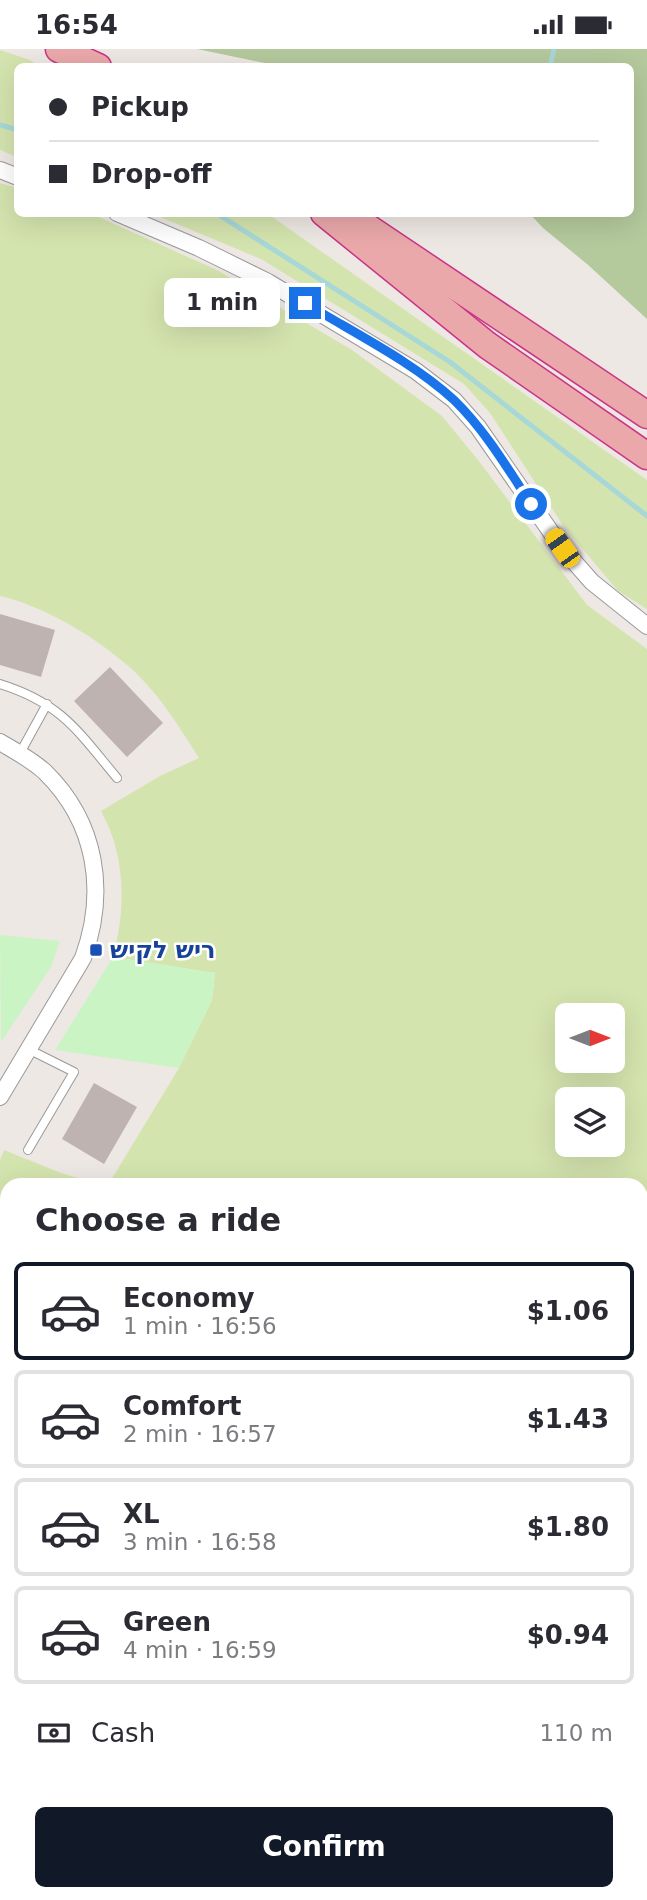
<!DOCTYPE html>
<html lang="en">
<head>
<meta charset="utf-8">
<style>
	:root { --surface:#fff; --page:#f2f2f3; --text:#2b2b33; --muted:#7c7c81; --line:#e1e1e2; --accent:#111827 }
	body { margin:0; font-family:"DejaVu Sans","Noto Sans Hebrew",sans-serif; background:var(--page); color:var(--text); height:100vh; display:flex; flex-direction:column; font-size:26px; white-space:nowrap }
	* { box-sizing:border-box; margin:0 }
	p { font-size:23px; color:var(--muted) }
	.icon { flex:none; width:38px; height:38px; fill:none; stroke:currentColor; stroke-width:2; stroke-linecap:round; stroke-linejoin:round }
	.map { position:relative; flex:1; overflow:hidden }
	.drawer { position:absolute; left:0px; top:1129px; width:648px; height:723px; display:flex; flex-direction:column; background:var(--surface); border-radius:21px 21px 0 0; box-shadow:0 7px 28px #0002 }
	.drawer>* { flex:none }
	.guide { position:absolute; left:14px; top:14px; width:620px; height:154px; border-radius:10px; box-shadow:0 7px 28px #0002; display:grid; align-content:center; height:154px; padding:0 35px; background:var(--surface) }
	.needle { width:46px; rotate:90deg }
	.buttons { position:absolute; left:555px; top:954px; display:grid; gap:14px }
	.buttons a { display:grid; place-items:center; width:70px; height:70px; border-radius:10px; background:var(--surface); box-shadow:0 7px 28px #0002; font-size:35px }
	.end { position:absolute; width:32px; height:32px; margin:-16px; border:9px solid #1a73e8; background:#fff; box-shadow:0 0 0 4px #fff }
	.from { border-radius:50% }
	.bubble { position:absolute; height:49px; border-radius:10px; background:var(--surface); box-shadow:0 7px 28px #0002; font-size:23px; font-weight:700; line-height:49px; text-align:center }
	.car { position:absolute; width:21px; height:42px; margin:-21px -10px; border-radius:9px; box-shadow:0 0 5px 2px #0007; background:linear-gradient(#f5c518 24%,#345 0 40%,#f5c518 0 76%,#345 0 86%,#f5c518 0) }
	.guide b { display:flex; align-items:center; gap:24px; height:66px; font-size:26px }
	.guide b+b { border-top:2px solid var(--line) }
	.guide i { width:18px; height:18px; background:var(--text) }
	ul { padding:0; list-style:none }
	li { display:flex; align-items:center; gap:21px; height:98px; margin:0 14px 10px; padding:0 21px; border:4px solid var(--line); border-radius:10px }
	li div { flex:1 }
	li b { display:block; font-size:26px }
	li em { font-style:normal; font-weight:700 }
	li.active { border-color:var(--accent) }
	li>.icon { width:63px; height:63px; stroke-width:1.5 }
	h2 { padding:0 35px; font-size:32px; line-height:84px }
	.pay { display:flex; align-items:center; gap:18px; height:77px; padding:0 35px; font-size:26px }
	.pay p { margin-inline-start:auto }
	.button { display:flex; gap:14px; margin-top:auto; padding:14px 35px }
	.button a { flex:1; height:80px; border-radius:10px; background:var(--accent); color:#fff; font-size:28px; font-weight:700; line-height:80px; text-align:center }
	.status { display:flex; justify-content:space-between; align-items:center; height:49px; padding:0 35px; background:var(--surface); direction:ltr }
	.status svg { height:19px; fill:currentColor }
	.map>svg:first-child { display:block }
	.grass { fill:#d4e4ae; fill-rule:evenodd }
	.forest { fill:#b4c99c }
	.park { fill:#cbf4c4 }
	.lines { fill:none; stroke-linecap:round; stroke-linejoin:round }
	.stream { stroke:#a8d7d8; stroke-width:5 }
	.building { fill:#beb3b1 }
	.service-casing { stroke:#9a9a9a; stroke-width:10 }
	.minor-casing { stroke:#9a9a9a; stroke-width:18 }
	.secondary-casing { stroke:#6a600e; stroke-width:25 }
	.trunk-casing { stroke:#ca3388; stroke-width:29 }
	.service { stroke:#fff; stroke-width:8 }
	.minor { stroke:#fff; stroke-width:16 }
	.secondary { stroke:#f4eabc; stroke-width:23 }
	.trunk { stroke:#eaa8aa; stroke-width:26 }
	.route { stroke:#1a73e8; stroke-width:9 }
	.transit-dot { fill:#1a4fb4; stroke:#fff; stroke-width:2.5 }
	.labels { text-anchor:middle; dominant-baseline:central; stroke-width:5; stroke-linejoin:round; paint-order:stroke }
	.transit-label { font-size:24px; font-weight:bold; fill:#164399; stroke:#fff; text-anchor:start }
</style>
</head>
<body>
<div class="status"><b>16:54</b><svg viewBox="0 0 49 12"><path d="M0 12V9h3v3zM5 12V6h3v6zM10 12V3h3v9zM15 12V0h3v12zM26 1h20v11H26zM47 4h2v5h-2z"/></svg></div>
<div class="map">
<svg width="647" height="1851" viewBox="0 0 647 1851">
	<rect width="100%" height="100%" fill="#eee8e4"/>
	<g class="grass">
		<polygon points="0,1 30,11 40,17 18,18 17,108 0,101"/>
		<path d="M0 134 17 139 18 164 92 165 217 221 352 301 442 367 478 411 587 556 647 600V1697L641 1702 640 1136H108L179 1019 212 951 215 924 113 908C126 859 126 807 101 762L160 727 199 709C180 679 161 648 135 623 99 590 47 558 0 547ZM567 966H612V1012H567ZM567 1050H612V1096H567Z"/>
		<polygon points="153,165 268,165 647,431 647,560 618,542 564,478 490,364 464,335 261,210"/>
		<polygon points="4,1101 61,1124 101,1136 7,1136 7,1310 0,1310 0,1111"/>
		<polygon points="7,1640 7,1844 485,1845 479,1851 0,1851 0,1647"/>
		<polygon points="647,1740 647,1843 635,1851 535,1851 542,1845 640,1844 641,1746"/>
	</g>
	<polygon class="forest" points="197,0 647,0 647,270 587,215 543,179 530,165 630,164 630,18 284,18"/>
	<g class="park">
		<polygon points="0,886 60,892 51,918 1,993"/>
		<polygon points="113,908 215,924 212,951 179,1019 55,1001"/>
	</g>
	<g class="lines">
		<g class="stream">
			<polyline points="550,18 554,0"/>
			<polyline points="0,76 18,81"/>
			<polyline points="216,164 450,313 647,467"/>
			<polyline points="640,1599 647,1601"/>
			<polyline points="640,1764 647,1761"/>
			<polyline points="455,1851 469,1844"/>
		</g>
	</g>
	<g class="building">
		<polygon points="0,565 55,581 41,628 0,616"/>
		<polygon points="110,618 163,674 127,708 74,652"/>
		<polygon points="94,1034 137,1058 104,1115 62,1090"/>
	</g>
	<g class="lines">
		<defs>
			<g id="service">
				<path d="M0 635C61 654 78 682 117 729"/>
				<polyline points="20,704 47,655"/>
				<polyline points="28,1000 74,1023 28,1101"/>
			</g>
			<g id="minor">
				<polyline points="0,121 18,128"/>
				<polyline points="117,164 199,199 268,233 416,322 454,351 478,378 562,499 592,533 647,577"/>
				<path d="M0 693C15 702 32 711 45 723 97 774 107 843 83 909L0 1048"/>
			</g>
			<g id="secondary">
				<polyline points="640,1730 647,1724"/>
				<polyline points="519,1851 525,1844"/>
			</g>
			<g id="trunk">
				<polyline points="59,0 98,18"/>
				<polyline points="324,164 487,296 647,407"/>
				<polyline points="355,170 647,366"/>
			</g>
		</defs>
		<use href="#service" class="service-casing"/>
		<use href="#minor" class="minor-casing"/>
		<use href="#secondary" class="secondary-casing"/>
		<use href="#trunk" class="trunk-casing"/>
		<use href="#service" class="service"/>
		<use href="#minor" class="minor"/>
		<use href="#secondary" class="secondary"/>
		<use href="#trunk" class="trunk"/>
	</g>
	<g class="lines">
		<path class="route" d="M305 254C354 284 413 313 454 351 485 381 508 420 531 455"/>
	</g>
	<rect class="transit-dot" x="89" y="894" width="14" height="14" rx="3.5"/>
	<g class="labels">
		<g class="transit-label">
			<text x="110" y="901">ריש לקיש</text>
		</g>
	</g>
</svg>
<div class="buttons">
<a><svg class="needle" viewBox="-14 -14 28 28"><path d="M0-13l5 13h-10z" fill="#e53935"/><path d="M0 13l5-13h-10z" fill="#7c7c81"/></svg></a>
<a><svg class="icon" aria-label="layers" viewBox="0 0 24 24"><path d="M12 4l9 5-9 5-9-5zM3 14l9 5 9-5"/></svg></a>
</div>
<i class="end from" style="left:531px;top:455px"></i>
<i class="end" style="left:305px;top:254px"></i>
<div class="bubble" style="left:164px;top:229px;width:116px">1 min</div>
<i class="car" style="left:562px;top:499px;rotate:325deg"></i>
<div class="guide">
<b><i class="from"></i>Pickup</b>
<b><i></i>Drop-off</b>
</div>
<section class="drawer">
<h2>Choose a ride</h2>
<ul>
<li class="active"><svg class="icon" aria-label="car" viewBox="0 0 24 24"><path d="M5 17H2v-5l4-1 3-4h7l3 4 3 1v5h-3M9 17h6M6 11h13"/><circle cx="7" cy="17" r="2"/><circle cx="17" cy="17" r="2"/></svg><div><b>Economy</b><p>1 min · 16:56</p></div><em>$1.06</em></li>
<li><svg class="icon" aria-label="car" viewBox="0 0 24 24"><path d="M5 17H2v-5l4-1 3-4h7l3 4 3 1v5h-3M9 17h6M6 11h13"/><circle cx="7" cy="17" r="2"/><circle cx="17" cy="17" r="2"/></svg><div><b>Comfort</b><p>2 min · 16:57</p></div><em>$1.43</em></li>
<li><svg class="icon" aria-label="car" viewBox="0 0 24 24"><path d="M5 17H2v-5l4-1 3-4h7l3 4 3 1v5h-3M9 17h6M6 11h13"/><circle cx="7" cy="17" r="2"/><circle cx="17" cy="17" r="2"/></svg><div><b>XL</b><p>3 min · 16:58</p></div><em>$1.80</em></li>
<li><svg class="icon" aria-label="car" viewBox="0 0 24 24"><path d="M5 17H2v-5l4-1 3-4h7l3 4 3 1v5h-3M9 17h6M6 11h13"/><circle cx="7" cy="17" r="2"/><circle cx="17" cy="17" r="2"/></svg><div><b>Green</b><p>4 min · 16:59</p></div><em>$0.94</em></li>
</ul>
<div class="pay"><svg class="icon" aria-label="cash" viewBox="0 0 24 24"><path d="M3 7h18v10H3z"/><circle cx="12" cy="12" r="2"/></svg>Cash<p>110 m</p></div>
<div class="button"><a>Confirm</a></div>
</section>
</div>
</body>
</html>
